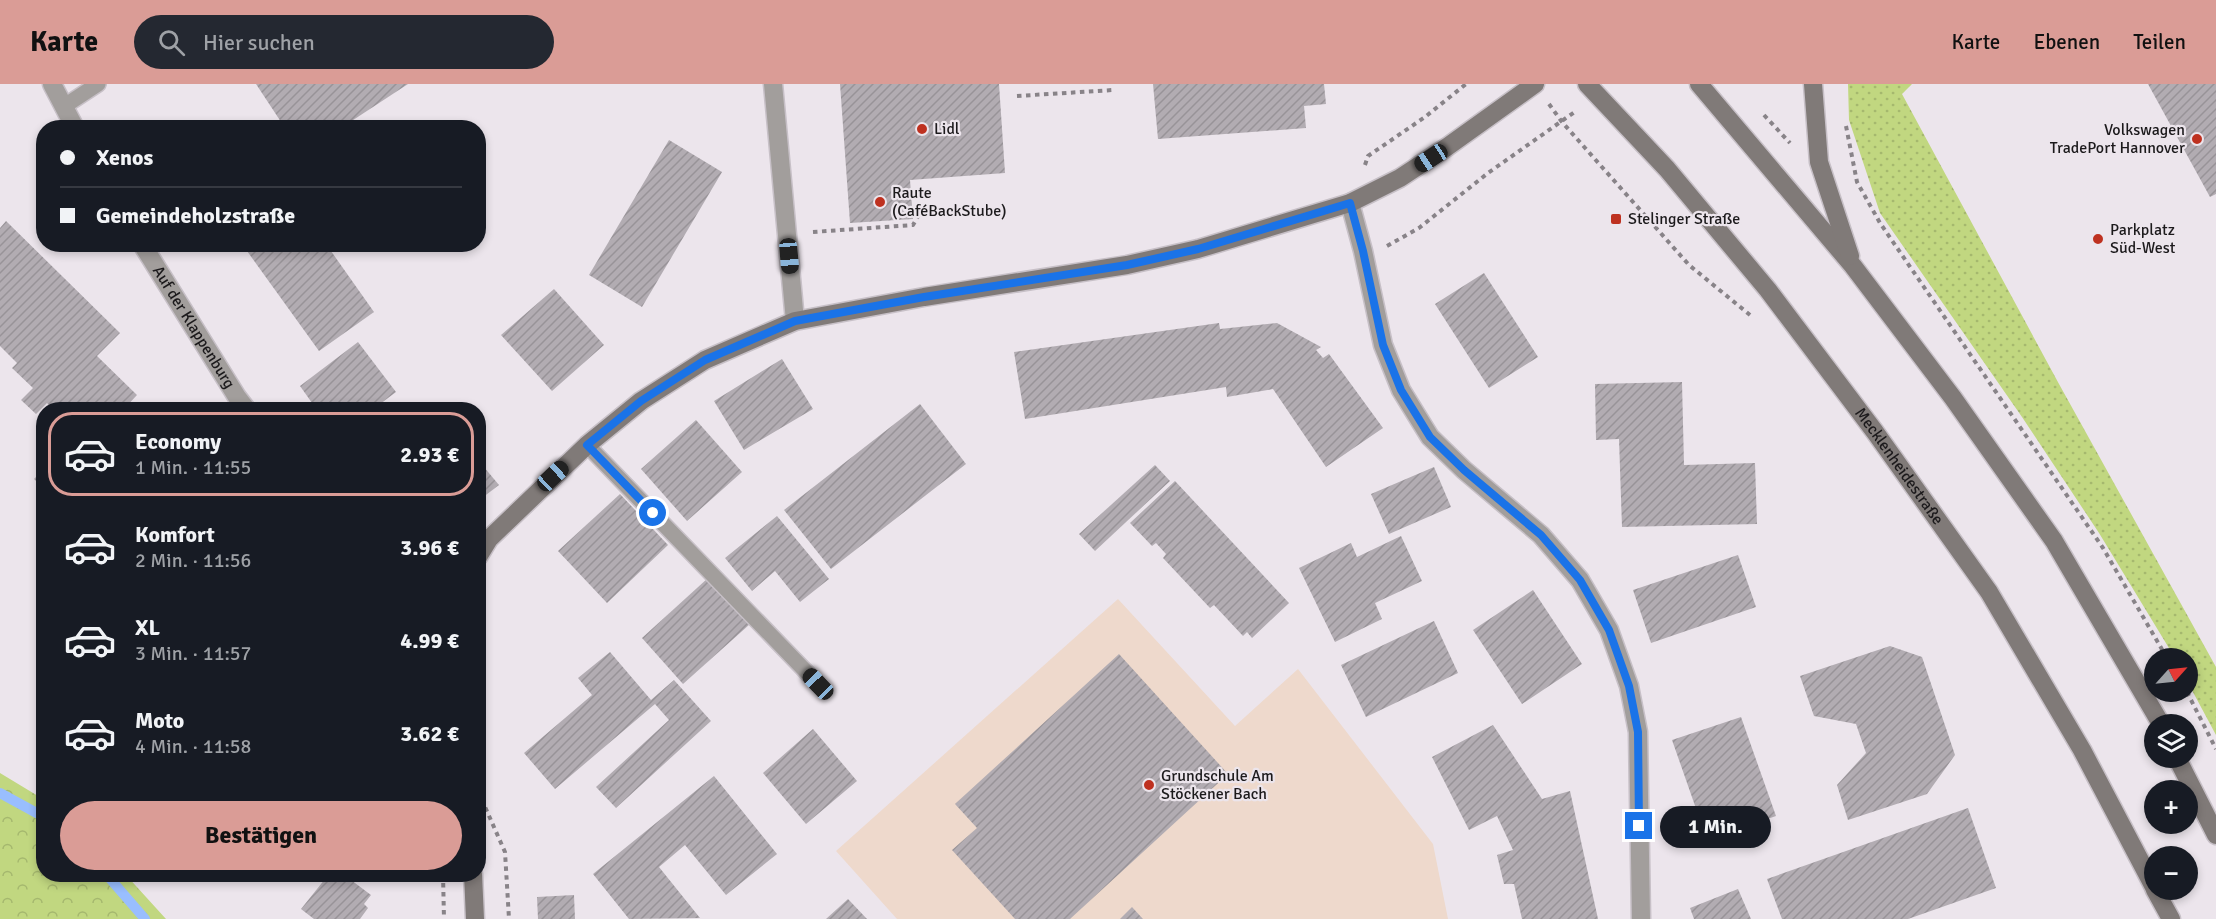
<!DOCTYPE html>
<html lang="de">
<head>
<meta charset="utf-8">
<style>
	:root { --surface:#171b24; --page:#242831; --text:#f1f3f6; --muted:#9ea1a6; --line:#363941; --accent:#da9c96 }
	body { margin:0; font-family:Signika,sans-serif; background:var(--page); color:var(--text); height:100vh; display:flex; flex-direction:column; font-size:22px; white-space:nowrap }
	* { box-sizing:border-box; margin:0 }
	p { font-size:20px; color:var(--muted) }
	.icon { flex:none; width:33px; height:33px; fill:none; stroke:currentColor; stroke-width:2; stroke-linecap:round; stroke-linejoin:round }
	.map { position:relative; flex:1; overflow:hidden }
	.panel { position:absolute; left:36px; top:318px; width:450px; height:480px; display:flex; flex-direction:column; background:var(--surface); border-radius:24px; box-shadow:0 3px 9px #0003 }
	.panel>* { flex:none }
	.guide { position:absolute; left:36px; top:36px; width:450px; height:132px; border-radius:24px; box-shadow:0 3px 9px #0003; display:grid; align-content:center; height:132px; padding:0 24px; background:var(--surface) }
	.needle { width:39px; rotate:63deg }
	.buttons { position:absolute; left:2144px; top:564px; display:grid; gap:12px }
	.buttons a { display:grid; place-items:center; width:54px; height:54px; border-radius:50%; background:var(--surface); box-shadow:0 3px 9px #0003; font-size:30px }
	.end { position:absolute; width:27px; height:27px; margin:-14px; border:8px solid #1a73e8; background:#fff; box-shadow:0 0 0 3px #fff }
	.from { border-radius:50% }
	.bubble { position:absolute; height:42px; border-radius:21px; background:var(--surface); box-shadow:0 3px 9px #0003; font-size:20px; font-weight:700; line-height:42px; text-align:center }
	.car { position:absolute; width:18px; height:36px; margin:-18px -9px; border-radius:8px; box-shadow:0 0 4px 2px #0007; background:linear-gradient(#222 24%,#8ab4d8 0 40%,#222 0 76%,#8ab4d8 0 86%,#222 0) }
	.guide b { display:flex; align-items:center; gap:21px; height:57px; font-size:22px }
	.guide b+b { border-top:2px solid var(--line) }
	.guide i { width:15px; height:15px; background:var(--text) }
	ul { padding:10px 0 0; list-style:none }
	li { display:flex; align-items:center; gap:18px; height:84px; margin:0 12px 9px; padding:0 12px; border:3px solid transparent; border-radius:24px }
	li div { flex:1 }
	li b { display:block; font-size:22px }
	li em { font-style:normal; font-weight:700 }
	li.current { border-color:var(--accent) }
	li>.icon { width:54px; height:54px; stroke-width:1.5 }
	.button { display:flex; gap:12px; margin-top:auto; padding:12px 24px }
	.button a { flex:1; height:69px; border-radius:36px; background:var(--accent); color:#111; font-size:24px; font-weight:700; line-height:69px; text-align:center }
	header { display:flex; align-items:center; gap:36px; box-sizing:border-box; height:84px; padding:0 30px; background:var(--accent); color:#111 }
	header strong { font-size:28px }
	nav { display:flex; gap:33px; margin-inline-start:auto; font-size:21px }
	.search { width:420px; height:54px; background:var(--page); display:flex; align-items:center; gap:15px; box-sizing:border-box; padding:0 21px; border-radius:33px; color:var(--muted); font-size:22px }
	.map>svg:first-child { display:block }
	.education { fill:#eed9cc }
	.grass { fill:url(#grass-dots) }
	.forest { fill:url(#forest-crowns) }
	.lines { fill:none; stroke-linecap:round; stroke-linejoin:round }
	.stream { stroke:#99befe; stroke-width:10 }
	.building { fill:url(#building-hatch) }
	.lane-casing { stroke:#c7c0c7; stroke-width:18 }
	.street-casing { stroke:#c7c0c7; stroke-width:21 }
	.secondary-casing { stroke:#c7c0c7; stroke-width:21 }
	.path { stroke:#888388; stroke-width:4; stroke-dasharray:4.5 4.5; stroke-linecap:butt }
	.lane { stroke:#a29e9c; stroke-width:15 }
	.street { stroke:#a29e9c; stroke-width:18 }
	.secondary { stroke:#807a78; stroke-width:18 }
	.route { stroke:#1a73e8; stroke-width:8 }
	.poi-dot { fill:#be3120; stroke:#ece5ec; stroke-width:2 }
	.labels { text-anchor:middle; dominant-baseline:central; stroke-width:4.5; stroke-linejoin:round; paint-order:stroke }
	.poi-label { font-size:16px; fill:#1c1a1c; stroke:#ece5ec; text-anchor:start }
	.street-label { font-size:16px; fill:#1c1a1c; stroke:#ece5ec }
</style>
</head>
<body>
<header>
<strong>Karte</strong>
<div class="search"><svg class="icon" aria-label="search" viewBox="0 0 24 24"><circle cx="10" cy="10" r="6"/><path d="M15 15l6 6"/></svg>Hier suchen</div>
<nav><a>Karte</a><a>Ebenen</a><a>Teilen</a></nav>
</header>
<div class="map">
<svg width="2216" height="835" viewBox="0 0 2216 835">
	<defs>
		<pattern id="grass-dots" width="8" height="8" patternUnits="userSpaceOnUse" patternTransform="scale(1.5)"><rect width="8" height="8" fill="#c1d780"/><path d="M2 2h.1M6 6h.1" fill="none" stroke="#a5b86e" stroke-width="1.8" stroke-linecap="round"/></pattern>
		<pattern id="forest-crowns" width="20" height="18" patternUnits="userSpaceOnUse" patternTransform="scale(1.5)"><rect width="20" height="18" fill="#c1d780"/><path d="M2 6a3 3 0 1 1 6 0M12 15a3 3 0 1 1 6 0" fill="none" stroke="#a5b86e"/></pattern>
		<pattern id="building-hatch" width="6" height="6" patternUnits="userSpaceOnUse" patternTransform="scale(1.5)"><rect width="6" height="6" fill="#b2acb2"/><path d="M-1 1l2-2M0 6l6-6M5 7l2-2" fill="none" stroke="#989398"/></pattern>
	</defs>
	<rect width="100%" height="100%" fill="#ece5ec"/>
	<polygon class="education" points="1118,515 1235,642 1298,585 1433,760 1448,835 897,835 836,767"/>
	<polygon class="grass" points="1848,0 1912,0 1902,10 2059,300 2216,583 2216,651 2187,597 2187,574 2175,574 2099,449 2022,333 1880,129 1849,36"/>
	<polygon class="forest" points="0,689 43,715 44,790 126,791 166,835 0,835"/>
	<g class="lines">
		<g class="stream">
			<polyline points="0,709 44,733"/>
			<polyline points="106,790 145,835"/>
		</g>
	</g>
	<g class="building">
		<polygon points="256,0 408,0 341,44 285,44"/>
		<polygon points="840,0 999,0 1005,89 910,96 913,135 850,139"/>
		<polygon points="1153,0 1324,0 1326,20 1304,22 1306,44 1158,55"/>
		<polygon points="2148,0 2216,0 2216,110 2210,113"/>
		<polygon points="669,56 722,88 642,223 589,191"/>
		<polygon points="6,137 120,249 97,272 137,311 123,326 53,326 47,319 36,330 21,316 33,304 12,284 17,279 0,262 0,144"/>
		<polygon points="242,160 326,160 374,228 319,267"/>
		<polygon points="1484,189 1538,273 1489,304 1435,220"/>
		<polygon points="554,205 604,261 552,307 501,251"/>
		<polygon points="1219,239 1220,245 1277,239 1321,263 1316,266 1323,274 1329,270 1383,344 1326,383 1273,305 1227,313 1226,303 1025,335 1014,268"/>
		<polygon points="358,258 396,308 372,326 317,326 300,302"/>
		<polygon points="782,275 813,325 744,366 714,317"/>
		<polygon points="1682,298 1684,381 1755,379 1757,440 1622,443 1619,355 1596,356 1595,300"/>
		<polygon points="920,320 966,380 831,485 784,426"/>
		<polygon points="696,336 742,388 687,437 641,385"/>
		<polygon points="478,376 499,401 478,417"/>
		<polygon points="1155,381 1170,397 1095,467 1079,450"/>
		<polygon points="1434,383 1451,423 1389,450 1371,410"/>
		<polygon points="44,385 44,404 34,395"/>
		<polygon points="1175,397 1289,519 1252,554 1247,548 1243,552 1214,521 1210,524 1163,474 1166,470 1156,459 1152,462 1130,439"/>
		<polygon points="620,410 668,461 607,519 558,467"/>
		<polygon points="777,432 829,495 800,518 775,487 752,507 725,474"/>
		<polygon points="1401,452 1422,497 1375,519 1382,535 1335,558 1299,484 1351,459 1357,473"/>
		<polygon points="1738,471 1756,523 1651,559 1633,506"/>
		<polygon points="708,494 750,540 683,600 642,554"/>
		<polygon points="1533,506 1582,580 1522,620 1473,546"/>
		<polygon points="1434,537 1458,589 1366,633 1341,581"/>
		<polygon points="1890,562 1922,573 1955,671 1927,710 1848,736 1837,701 1866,669 1856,640 1814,632 1800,592"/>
		<polygon points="610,568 651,616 674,596 711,637 616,724 596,703 669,636 655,620 555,705 524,669 592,611 578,594"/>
		<polygon points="1119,570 1228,690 1070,835 1015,835 952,766 977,744 955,720"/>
		<polygon points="1741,633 1776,732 1707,756 1672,656"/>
		<polygon points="1493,641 1542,715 1570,707 1598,835 1522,835 1514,800 1504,800 1497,771 1513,766 1497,732 1469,746 1432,673"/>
		<polygon points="813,645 857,697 806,740 763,689"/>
		<polygon points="714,692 777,770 726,811 685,761 659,783 700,834 629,835 593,790"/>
		<polygon points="1968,724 1996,804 1908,835 1782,835 1767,795"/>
		<polygon points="329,790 355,790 351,796 371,811 364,820 368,824 360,835 314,835 301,825"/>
		<polygon points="1738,805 1751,835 1694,835 1690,824"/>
		<polygon points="574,811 575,835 538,835 537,813"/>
		<polygon points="848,815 867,835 826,835"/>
		<polygon points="1132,823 1143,835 1120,835"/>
	</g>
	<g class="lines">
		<defs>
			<g id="lane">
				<polyline points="63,23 98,0"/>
				<polyline points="587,361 818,600"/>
			</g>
			<g id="street">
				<polyline points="52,0 75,44"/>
				<polyline points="773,0 795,237"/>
				<polyline points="1350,119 1363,167 1383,261 1401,306 1430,353 1464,386 1541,451 1580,496 1609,546 1629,602 1638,648 1641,835"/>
				<path id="s1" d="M142 160 237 313 247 326"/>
			</g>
			<g id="secondary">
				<path id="s2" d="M1587 0 1667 85 1768 206 1875 348 1989 508 2082 666 2154 803"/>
				<polyline points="1699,0 1853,182 1953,314 2054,457 2161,640"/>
				<polyline points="1813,0 1819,78 1850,172"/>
				<polyline points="478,473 489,455 587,361 641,317 705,276 795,237 924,213 1127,181 1198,165 1350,119 1400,94 1447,63 1535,0"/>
				<polyline points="2177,674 2216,751"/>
				<polyline points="473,790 475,835"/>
				<polyline points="2155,806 2171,835"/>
			</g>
		</defs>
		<use href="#lane" class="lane-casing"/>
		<use href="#street" class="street-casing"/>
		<use href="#secondary" class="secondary-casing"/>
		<g class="path">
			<polyline points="1017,12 1113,6"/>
			<polyline points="1549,20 1562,38 1689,181 1750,231"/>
			<polyline points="1764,31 1790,59"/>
			<polyline points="1846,42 1857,98 1880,139 2103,464 2167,574"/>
			<polyline points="1365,81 1368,72 1425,33 1466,0"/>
			<polyline points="813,148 913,141 924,122"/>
			<polyline points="1387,162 1419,144 1488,89 1576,27"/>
			<polyline points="2187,608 2216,665"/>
			<polyline points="478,707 505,768 509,835"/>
			<polyline points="443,790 444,835"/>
		</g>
		<use href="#lane" class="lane"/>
		<use href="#street" class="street"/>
		<use href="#secondary" class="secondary"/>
	</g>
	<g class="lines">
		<polyline class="route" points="653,429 587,361 641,317 705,276 795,237 924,213 1127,181 1198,165 1350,119 1363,167 1383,261 1401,306 1430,353 1464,386 1541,451 1580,496 1609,546 1629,602 1638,648 1639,742"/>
	</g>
	<g class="poi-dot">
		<circle cx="922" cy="45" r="6"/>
		<circle cx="2197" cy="55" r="6"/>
		<circle cx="880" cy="118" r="6"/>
		<rect x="1610" y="129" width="12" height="12" rx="3"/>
		<circle cx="2098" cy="155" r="6"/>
		<circle cx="1149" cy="701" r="6"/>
	</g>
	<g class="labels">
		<g class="poi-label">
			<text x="934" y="45">Lidl</text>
			<text x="2185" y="46" text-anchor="end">Volkswagen<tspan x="2185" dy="18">TradePort Hannover</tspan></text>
			<text x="892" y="109">Raute<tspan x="892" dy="18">(CaféBackStube)</tspan></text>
			<text x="1628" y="135">Stelinger Straße</text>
			<text x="2110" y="146">Parkplatz<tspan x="2110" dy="18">Süd-West</tspan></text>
			<text x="1161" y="692">Grundschule Am<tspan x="1161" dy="18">Stöckener Bach</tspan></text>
		</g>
		<g class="street-label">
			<text stroke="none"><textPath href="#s1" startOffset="98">Auf der Klappenburg</textPath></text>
			<text stroke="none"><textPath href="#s2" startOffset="494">Mecklenheidestraße</textPath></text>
		</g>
	</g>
</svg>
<div class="buttons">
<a><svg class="needle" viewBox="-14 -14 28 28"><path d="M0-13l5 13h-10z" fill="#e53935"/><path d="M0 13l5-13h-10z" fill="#9ea1a6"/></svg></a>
<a><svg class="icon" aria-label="layers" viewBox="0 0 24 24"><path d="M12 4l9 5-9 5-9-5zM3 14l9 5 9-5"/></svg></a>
<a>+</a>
<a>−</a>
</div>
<i class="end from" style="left:653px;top:429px"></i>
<i class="end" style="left:1639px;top:742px"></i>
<div class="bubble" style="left:1660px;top:722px;width:111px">1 Min.</div>
<i class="car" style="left:1431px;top:74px;rotate:237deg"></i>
<i class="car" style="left:789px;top:172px;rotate:175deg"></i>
<i class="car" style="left:553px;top:392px;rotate:47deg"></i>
<i class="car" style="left:818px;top:600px;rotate:316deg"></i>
<div class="guide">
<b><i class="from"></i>Xenos</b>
<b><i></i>Gemeindeholzstraße</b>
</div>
<section class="panel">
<ul>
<li class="current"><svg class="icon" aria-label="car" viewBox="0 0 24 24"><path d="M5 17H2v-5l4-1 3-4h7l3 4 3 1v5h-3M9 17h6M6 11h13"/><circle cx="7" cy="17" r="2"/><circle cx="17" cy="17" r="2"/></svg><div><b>Economy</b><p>1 Min. · 11:55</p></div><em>2.93 €</em></li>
<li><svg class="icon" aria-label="car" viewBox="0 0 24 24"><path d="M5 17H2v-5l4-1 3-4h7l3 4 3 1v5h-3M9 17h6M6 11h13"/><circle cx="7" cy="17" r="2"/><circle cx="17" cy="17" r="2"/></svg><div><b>Komfort</b><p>2 Min. · 11:56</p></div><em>3.96 €</em></li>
<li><svg class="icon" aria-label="car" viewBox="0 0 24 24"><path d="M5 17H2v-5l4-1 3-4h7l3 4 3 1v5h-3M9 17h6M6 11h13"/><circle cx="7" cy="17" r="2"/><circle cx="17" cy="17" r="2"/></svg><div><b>XL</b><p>3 Min. · 11:57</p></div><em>4.99 €</em></li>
<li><svg class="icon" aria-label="car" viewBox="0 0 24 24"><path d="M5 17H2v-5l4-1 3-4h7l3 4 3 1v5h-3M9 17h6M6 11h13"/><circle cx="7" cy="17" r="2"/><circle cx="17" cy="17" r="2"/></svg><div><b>Moto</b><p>4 Min. · 11:58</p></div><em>3.62 €</em></li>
</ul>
<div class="button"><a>Bestätigen</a></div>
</section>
</div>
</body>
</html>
